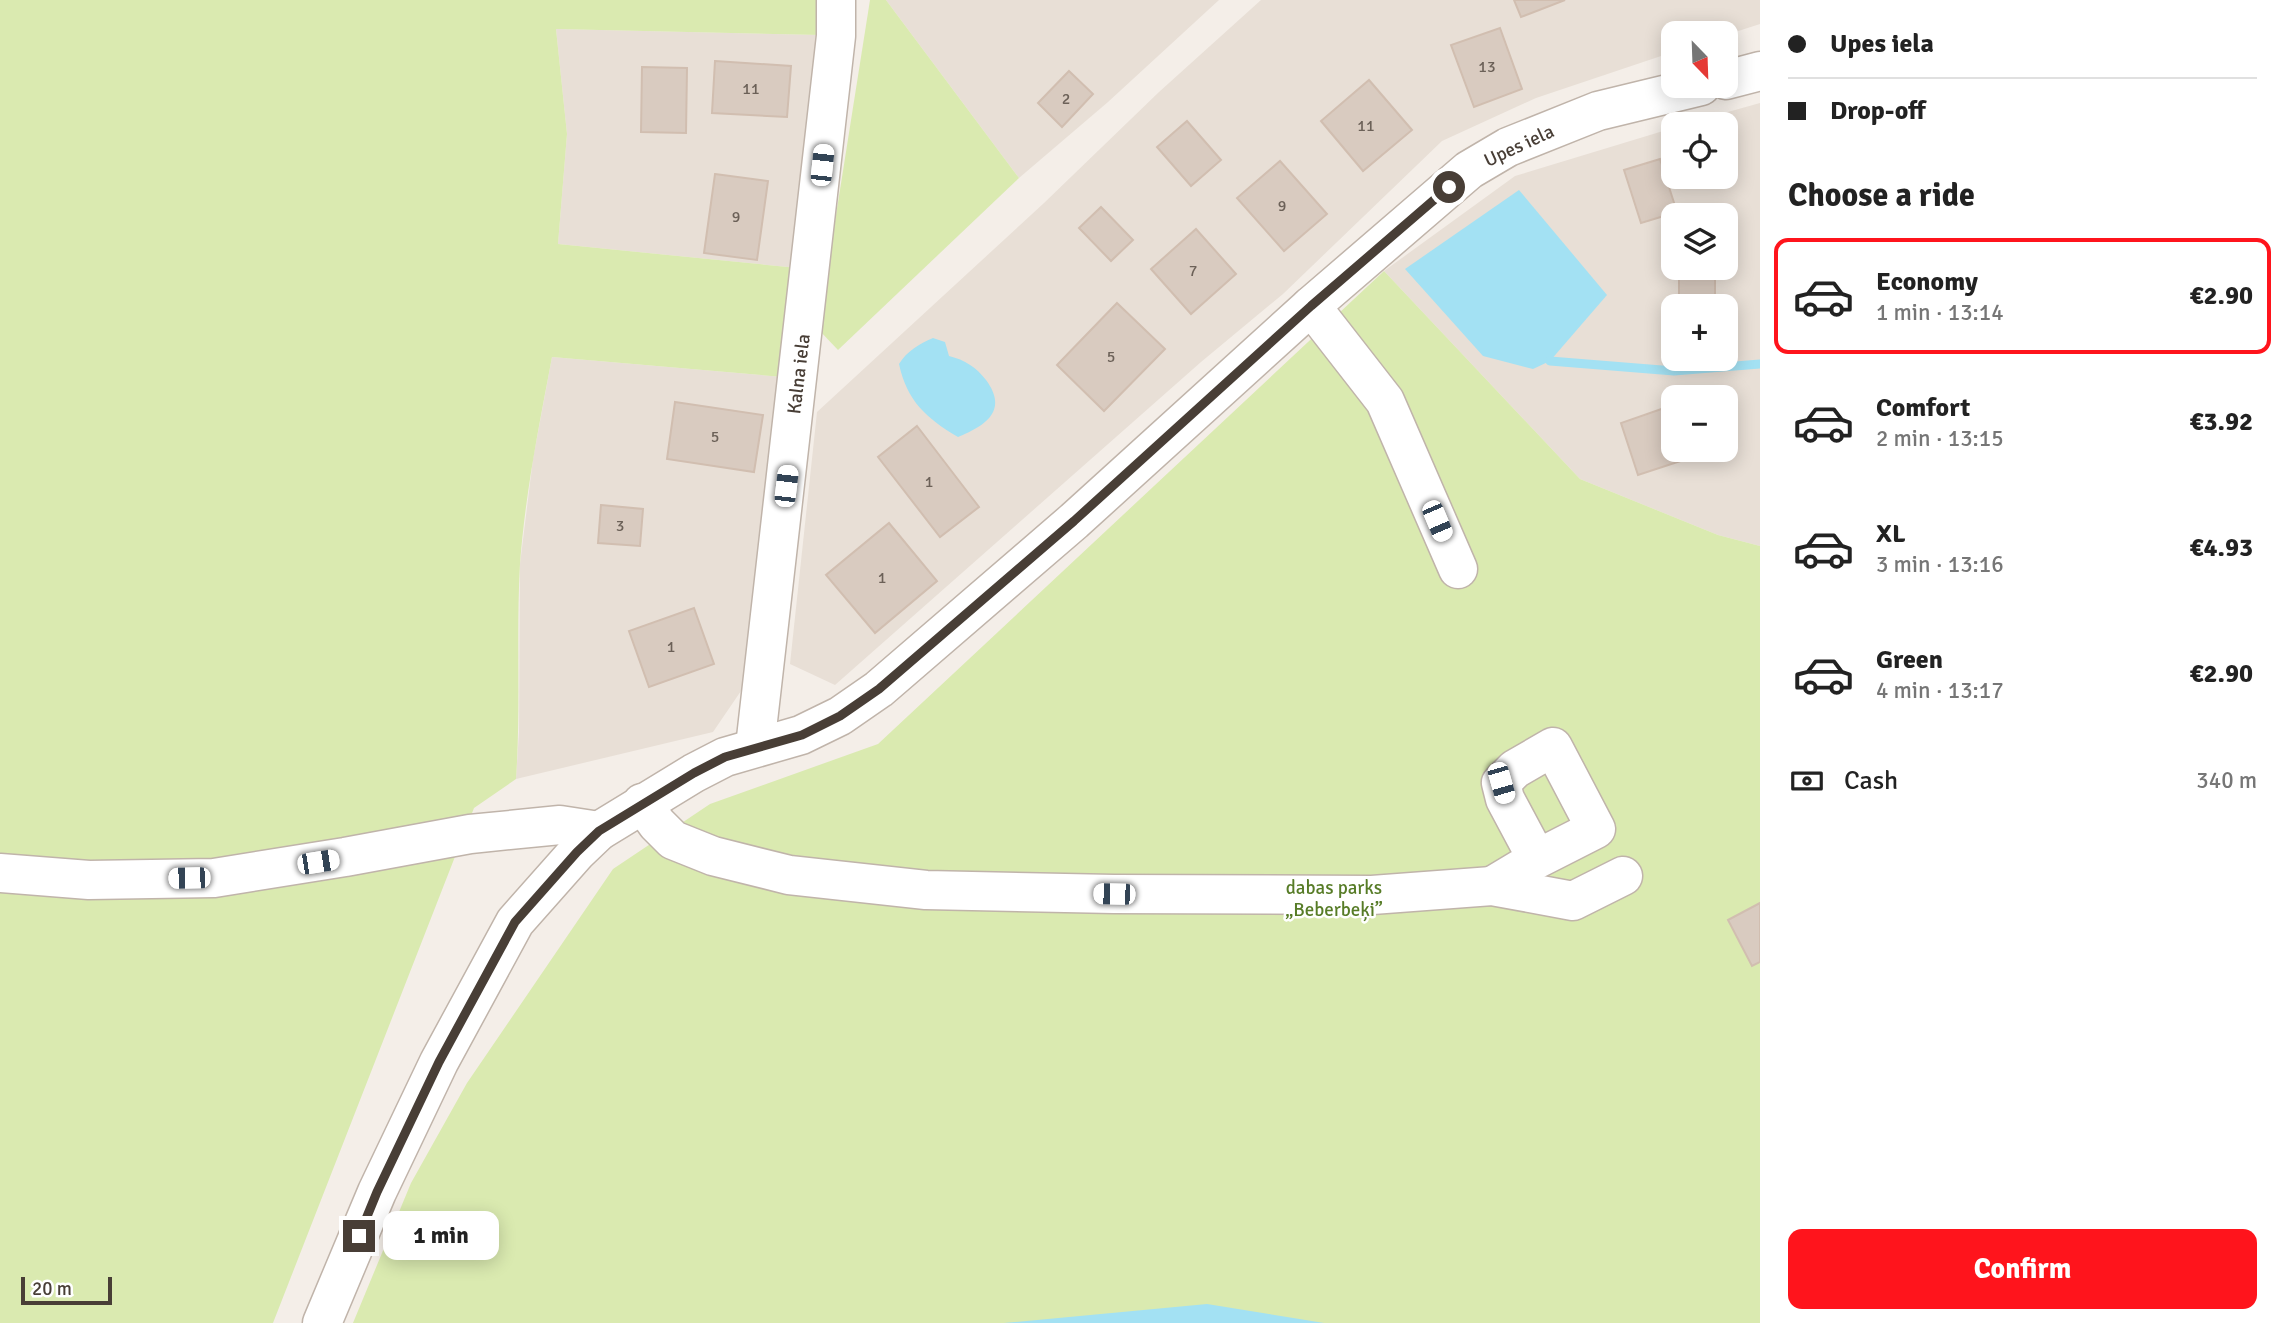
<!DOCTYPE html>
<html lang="en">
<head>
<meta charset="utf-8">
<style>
	:root { --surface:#fff; --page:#f6f6f6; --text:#222; --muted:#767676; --line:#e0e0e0; --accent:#ff141c }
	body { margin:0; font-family:Signika,sans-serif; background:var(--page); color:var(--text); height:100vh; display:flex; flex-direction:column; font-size:26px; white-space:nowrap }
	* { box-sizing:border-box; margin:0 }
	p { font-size:23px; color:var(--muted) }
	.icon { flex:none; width:38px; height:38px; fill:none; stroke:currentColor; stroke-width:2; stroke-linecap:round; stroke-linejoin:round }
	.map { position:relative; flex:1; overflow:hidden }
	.drawer { display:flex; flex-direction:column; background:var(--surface); width:525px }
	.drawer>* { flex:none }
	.top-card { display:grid; align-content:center; height:154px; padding:0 28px; background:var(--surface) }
	.needle { width:46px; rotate:157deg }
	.buttons { position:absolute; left:1661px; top:21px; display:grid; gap:14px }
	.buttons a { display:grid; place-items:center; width:77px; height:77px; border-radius:14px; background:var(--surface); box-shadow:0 4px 18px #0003; font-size:35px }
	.scale { position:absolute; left:21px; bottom:18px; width:91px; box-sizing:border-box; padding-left:7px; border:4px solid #483e36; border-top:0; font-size:19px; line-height:24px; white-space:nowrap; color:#483e36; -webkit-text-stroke:5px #fff; paint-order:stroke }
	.end { position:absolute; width:32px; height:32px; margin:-16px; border:9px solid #483e36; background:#fff; box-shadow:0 0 0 4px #fff }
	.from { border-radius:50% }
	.bubble { position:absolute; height:49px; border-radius:14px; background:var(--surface); box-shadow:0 4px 18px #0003; font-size:23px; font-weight:700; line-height:49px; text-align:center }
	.car { position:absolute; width:21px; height:42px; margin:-21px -10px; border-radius:9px; box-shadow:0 0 5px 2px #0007; background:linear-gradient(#fff 24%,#345 0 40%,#fff 0 76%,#345 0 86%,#fff 0) }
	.top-card b { display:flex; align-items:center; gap:24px; height:66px; font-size:26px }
	.top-card b+b { border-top:2px solid var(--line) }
	.top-card i { width:18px; height:18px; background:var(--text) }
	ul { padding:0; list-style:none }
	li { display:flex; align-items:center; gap:21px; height:116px; margin:0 14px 10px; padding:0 14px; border:4px solid transparent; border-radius:14px }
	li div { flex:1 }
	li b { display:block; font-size:26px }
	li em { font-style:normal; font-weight:700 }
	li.active { border-color:var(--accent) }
	li>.icon { width:63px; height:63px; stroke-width:1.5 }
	h2 { padding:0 28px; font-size:32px; line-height:84px }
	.pay { display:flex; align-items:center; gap:18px; height:77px; padding:0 28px; font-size:26px }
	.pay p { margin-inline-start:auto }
	.cta { display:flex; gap:14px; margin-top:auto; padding:14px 28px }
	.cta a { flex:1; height:80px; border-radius:14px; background:var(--accent); color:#fff; font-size:28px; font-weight:700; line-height:80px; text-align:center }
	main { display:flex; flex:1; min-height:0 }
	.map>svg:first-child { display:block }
	.residential { fill:#e8dfd6; fill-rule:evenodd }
	.green { fill:#daeab0 }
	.water { fill:#a3e1f3 }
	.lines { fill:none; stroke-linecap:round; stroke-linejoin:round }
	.stream { stroke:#a3e1f3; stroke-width:9 }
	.building { fill:#d9cbc0; stroke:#d1beb0; stroke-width:2 }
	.minor-casing { stroke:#c0b4aa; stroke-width:41 }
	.minor { stroke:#fff; stroke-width:38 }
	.route { stroke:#483e36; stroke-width:9 }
	.labels { text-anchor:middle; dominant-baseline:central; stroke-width:5; stroke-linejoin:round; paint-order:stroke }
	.number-label { font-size:16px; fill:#6c6158 }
	.street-label { font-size:19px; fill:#483e36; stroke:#fff }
	.park-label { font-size:19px; fill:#577c27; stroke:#fff }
</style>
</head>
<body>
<main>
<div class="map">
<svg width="1760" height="1323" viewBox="0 0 1760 1323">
	<rect width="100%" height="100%" fill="#f4eee8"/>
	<g class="residential">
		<polygon points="886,0 1219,0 1108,102 1019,178"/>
		<polygon points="1261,0 1760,0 1760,24 1726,35 1673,33 1673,52 1536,98 1442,141 1283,294 1201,362 835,685 790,664 817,412 1044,203 1159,92"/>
		<polygon points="556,29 821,35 798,268 558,244 567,134"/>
		<path d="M1760 103V546L1718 535 1580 479 1384 271 1515 176 1673 128V177H1726V124H1685ZM1673 215H1726V268H1673ZM1673 306H1726V359H1673ZM1673 397H1726V450H1673Z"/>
		<polygon points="552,357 783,377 752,596 743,688 713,732 516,779 519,732 520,564 533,459"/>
	</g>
	<g class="green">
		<path d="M0 0H820L821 35 556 29 567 134 558 244 798 268 783 377 552 357C539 426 525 495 520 564 516 635 521 707 516 779L474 808 273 1323H0Z"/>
		<polygon points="870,0 886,0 1019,178 838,350 818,329"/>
		<polygon points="1384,271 1580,479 1718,535 1760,546 1760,1323 353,1323 411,1183 467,1083 613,869 710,804 878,744"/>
	</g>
	<g class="water">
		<polygon points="1519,190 1607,295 1550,361 1533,369 1483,356 1405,269"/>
		<path d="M933 338 945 342 949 356C965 360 976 367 986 380 1009 411 985 426 958 437 926 418 907 401 899 364 907 351 919 344 933 338Z"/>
		<polygon points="1207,1304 1324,1323 1004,1323"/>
	</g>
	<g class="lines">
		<polyline class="stream" points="1550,361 1674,371 1760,364"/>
	</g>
	<g class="building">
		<polygon points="1514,0 1565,0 1521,17"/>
		<polygon points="1500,28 1522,89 1474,107 1451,45"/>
		<polygon points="715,61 791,66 787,117 712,113"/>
		<polygon points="642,67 687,68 686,133 641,132"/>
		<polygon points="1069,71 1093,94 1062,127 1038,103"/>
		<polygon points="1369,80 1412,130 1363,171 1321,121"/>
		<polygon points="1187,121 1221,160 1191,186 1157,147"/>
		<polygon points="1660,159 1677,212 1641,223 1624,170"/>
		<polygon points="1280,161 1327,214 1284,251 1237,198"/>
		<polygon points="715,174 768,181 757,260 704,253"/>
		<polygon points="1101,207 1133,240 1111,261 1079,228"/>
		<polygon points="1196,229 1236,274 1191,314 1151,269"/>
		<rect x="1679" y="270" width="36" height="36"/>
		<polygon points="1117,303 1165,349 1104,411 1057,365"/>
		<polygon points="675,402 763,415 754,472 667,459"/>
		<polygon points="1673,405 1673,450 1714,450 1638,475 1621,423"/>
		<polygon points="917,426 979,507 940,537 878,457"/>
		<polygon points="601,505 643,509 640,546 598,543"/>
		<polygon points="889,523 937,581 875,633 826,575"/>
		<polygon points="694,608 714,664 649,687 629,631"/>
		<polygon points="1760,903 1760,962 1752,966 1728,920"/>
	</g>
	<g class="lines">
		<defs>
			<g id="minor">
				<polyline points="1726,80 1760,71"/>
				<polyline points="1311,306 1385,401 1458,569"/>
				<polyline points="755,747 836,36 836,0"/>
				<polyline points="642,803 657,824 673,840 713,856 789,875 926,890 1114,894 1372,895 1492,886 1573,901 1623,876"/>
				<polyline points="0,873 89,880 214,878 345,857 470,834 560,825 599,831"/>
				<polyline points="1492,886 1537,859 1596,829 1553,747 1515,769 1501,783 1505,799 1537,859"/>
				<polyline points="322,1323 377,1192 439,1062 515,922 577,852 599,831 694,773 725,757 801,735 840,716 879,689 1074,521 1311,306 1469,170 1508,147 1598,111 1701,86"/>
			</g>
		</defs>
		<use href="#minor" class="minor-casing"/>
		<use href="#minor" class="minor"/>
	</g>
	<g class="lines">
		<polyline class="route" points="359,1236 377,1192 439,1062 515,922 577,852 599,831 694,773 725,757 802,735 840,716 879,689 1074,521 1311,306 1449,187"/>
	</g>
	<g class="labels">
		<g class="number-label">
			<text x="1487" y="67">13</text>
			<text x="751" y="89">11</text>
			<text x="1066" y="99">2</text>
			<text x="1366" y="126">11</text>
			<text x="1282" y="206">9</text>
			<text x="736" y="217">9</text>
			<text x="1193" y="271">7</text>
			<text x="1111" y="357">5</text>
			<text x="715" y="437">5</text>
			<text x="929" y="482">1</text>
			<text x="620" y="526">3</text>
			<text x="882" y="578">1</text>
			<text x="671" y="647">1</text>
		</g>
		<g class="street-label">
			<text transform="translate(1519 146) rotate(-25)">Upes iela</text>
			<text transform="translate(799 374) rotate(-83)">Kalna iela</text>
		</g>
		<g class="park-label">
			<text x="1334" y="888">dabas parks<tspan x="1334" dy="22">„Beberbeķi”</tspan></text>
		</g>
	</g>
</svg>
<div class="buttons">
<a><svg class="needle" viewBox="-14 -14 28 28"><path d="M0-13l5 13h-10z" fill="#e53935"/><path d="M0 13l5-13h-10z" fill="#767676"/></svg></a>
<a><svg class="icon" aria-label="locate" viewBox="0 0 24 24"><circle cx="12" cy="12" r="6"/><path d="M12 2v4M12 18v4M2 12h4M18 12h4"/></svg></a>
<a><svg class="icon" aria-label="layers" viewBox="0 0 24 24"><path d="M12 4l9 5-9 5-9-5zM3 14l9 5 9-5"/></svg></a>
<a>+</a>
<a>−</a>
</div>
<div class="scale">20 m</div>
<i class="end from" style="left:1449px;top:187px"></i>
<i class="end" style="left:359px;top:1236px"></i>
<div class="bubble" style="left:383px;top:1211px;width:116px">1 min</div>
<i class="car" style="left:822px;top:165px;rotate:6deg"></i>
<i class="car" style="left:786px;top:486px;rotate:7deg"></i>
<i class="car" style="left:1437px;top:521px;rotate:157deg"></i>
<i class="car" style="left:1501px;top:783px;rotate:164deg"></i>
<i class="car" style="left:318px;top:862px;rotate:81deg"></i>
<i class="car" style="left:189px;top:878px;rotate:269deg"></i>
<i class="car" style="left:1114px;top:894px;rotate:271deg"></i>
</div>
<section class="drawer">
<div class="top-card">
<b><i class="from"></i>Upes iela</b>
<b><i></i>Drop-off</b>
</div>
<h2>Choose a ride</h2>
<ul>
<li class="active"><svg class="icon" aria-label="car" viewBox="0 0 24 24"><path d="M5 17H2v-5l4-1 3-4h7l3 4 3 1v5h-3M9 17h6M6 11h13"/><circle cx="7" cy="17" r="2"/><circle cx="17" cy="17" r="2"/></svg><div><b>Economy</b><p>1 min · 13:14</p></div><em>€2.90</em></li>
<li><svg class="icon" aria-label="car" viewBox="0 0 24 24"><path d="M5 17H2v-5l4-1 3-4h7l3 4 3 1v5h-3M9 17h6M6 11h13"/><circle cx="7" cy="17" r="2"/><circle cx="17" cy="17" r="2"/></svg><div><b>Comfort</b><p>2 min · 13:15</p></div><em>€3.92</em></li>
<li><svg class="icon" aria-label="car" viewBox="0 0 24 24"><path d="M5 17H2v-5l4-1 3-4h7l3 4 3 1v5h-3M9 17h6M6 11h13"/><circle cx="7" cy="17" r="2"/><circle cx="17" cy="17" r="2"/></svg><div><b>XL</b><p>3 min · 13:16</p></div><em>€4.93</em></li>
<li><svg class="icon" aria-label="car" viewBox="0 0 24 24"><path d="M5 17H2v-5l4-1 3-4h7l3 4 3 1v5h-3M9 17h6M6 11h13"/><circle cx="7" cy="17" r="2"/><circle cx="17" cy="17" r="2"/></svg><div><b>Green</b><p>4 min · 13:17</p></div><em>€2.90</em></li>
</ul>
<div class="pay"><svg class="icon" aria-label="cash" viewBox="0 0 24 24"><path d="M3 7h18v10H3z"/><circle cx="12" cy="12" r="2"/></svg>Cash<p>340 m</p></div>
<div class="cta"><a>Confirm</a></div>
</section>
</main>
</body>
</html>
